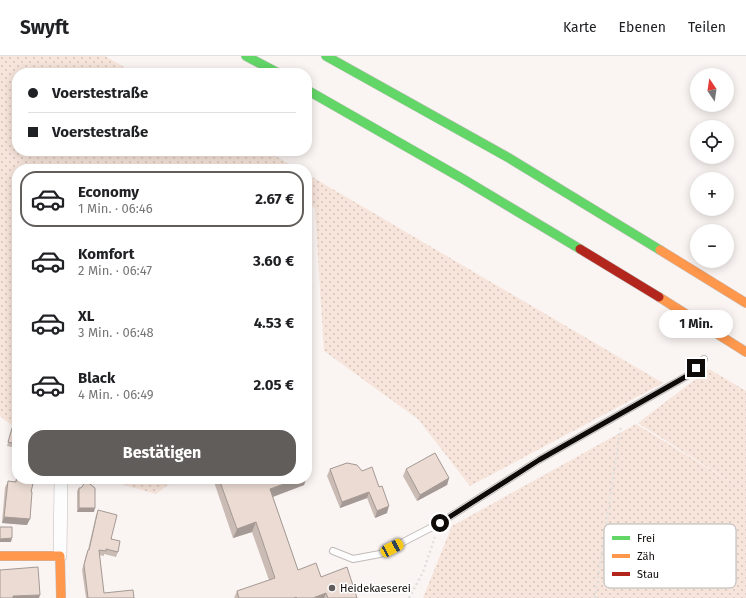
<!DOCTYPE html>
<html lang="de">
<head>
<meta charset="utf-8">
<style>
	:root { --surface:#fff; --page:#f6f6f6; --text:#202124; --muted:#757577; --line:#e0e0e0; --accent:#615d5b }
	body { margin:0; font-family:"Fira Sans",sans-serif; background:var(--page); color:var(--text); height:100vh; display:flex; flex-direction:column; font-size:15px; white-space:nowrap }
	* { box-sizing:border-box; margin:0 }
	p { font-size:13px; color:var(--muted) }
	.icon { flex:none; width:22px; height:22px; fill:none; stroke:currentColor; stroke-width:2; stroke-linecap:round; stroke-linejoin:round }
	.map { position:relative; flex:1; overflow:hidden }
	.side { position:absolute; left:12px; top:108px; width:300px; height:320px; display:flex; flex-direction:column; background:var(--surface); border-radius:16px; box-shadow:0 2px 10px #0003 }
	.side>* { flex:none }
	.hud { position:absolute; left:12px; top:12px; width:300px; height:88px; border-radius:16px; box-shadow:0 2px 10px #0003; display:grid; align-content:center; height:88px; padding:0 16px; background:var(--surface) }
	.needle { width:26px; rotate:347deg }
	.buttons { position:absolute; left:690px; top:12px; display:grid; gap:8px }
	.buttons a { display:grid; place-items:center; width:44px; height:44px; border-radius:50%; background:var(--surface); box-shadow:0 2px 10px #0003; font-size:20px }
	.end { position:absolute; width:18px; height:18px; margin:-9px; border:5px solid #0f0b09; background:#fff; box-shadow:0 0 0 2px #fff }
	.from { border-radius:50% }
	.bubble { position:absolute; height:28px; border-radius:14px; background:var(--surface); box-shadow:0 2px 10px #0003; font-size:13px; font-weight:700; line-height:28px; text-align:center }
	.car { position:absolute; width:12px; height:24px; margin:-12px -6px; border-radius:5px; box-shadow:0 0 3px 1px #0007; background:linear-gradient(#f5c518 24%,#345 0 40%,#f5c518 0 76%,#345 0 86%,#f5c518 0) }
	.hud b { display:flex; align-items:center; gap:14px; height:38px; font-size:15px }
	.hud b+b { border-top:1px solid var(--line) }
	.hud i { width:10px; height:10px; background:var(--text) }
	ul { padding:7px 0 0; list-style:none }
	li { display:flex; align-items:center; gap:12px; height:56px; margin:0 8px 6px; padding:0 8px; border:2px solid transparent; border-radius:16px }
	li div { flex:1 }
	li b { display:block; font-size:15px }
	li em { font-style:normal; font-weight:700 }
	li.active { border-color:var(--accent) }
	li>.icon { width:36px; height:36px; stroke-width:1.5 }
	.primary-button { display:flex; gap:8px; margin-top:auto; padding:8px 16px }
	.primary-button a { flex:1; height:46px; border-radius:16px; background:var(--accent); color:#fff; font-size:16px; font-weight:700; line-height:46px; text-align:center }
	header { display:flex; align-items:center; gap:24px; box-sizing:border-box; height:56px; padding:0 20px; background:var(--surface); border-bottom:1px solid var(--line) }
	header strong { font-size:19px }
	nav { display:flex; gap:22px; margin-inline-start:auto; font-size:14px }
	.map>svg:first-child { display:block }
	.grass { fill:url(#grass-dots) }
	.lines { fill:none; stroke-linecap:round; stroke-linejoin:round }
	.lane-casing { stroke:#c1bcb9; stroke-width:8 }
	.street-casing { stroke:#c1bcb9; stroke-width:14 }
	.fast-casing { stroke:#c1bcb9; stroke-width:10 }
	.slow-casing { stroke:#c1bcb9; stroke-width:10 }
	.jam-casing { stroke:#c1bcb9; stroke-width:10 }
	.path { stroke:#e1e0df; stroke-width:2.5; stroke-dasharray:2 3; stroke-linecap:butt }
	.lane { stroke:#fefdfd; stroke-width:6 }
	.street { stroke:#fefdfd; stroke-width:13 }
	.fast { stroke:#63d668; stroke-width:9 }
	.slow { stroke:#ff974d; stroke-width:9 }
	.jam { stroke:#b3261e; stroke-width:9 }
	.wall { fill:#cabcb5 }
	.shaded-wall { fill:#a49994 }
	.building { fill:#ebdbd3; stroke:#a49994 }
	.route { stroke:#0f0b09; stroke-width:5 }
	.poi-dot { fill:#615d5b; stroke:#fff; stroke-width:1.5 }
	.labels { text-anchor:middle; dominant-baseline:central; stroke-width:3; stroke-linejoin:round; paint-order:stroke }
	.poi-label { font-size:11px; fill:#0f0b09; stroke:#fff; text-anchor:start }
	.key { fill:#fff; stroke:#b7b6b5; stroke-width:1 }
	.key-label { font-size:11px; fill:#0f0b09 }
</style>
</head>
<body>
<header>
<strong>Swyft</strong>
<nav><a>Karte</a><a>Ebenen</a><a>Teilen</a></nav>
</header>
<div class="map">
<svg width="746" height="542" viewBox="0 0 746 542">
	<defs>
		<pattern id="grass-dots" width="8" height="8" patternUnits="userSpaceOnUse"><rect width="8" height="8" fill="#f7e5db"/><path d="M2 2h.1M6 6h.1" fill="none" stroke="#d3c3bb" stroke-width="1.8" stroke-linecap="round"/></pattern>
	</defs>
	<rect width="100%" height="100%" fill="#faf4f2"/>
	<g class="grass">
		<polygon points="0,0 105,0 134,17 17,17 17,95 267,95 298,113 17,113 17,373 0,360"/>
		<polygon points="307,118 663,327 470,430 418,363 324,295 315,152 307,148"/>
		<polygon points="709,313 746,335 746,542 423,542 452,470 636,368 739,431 638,367"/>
		<polygon points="103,423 175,423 156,438"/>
	</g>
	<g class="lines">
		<defs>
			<polyline id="lane" points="333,495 353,503 380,498 440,467 539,404 687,320 704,303"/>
			<polyline id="street" points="60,500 61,423"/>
			<g id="fast">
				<polyline points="246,0 278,17"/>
				<polyline points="326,0 509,102 660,194"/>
				<polyline points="307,34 463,123 580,193"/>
			</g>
			<g id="slow">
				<polyline points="660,194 746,247"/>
				<polyline points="659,241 746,296"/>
				<polyline points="0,500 60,500 61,542"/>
			</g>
			<polyline id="jam" points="580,193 659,241"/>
		</defs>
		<use href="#lane" class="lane-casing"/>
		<use href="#street" class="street-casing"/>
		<use href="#fast" class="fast-casing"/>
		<use href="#slow" class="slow-casing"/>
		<use href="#jam" class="jam-casing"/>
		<g class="path">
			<polyline points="409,542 423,516 435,481"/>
			<polyline points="595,542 621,369"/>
		</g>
		<use href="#lane" class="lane"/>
		<use href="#street" class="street"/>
		<use href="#fast" class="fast"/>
		<use href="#slow" class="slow"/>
		<use href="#jam" class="jam"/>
	</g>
	<g class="wall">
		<polygon points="12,372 17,376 17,409 12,408 16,392 7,390"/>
		<polygon points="347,407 387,457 375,462 367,442 340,452 327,420 330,413"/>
		<polygon points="406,413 449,422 447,429 417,445 403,420"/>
		<polygon points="17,418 17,423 31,436 27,469 2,467 5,431 8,425 15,426"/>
		<polygon points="213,423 306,423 304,429 273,441 298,514 321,521 357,542 234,542 237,535 269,524 252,476 233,482"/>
		<polygon points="79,432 94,456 77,456 77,435"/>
		<polygon points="98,454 118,496 116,501 104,498 104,500 99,499 104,537 134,542 86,542 82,514 86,499 88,494 96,459"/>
	</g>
	<g class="shaded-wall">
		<polygon points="449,422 447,429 417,445 420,439"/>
		<polygon points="298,423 306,423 304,429 267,443 270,433"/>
		<polygon points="369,436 367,442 340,452 342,446"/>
		<polygon points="389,450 387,457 375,462 377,455"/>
		<polygon points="79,452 95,452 94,456 77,456"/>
		<polygon points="4,461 30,463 27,469 2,467"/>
		<polygon points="256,466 252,476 233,482 237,473"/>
		<polygon points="12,482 11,486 0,486 0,483"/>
		<polygon points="326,537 324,542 313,542"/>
		<polygon points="40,539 39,542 12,542 13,540"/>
	</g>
	<g class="building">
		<polygon points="12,372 17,376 17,388 8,386"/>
		<polygon points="17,389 17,403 14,402"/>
		<polygon points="435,397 449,422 420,439 406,413"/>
		<polygon points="347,407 357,409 362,415 372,411 379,431 382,430 389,450 377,455 369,436 342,446 330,413"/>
		<polygon points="17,422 17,423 34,423 31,436 32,436 30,463 4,461 8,425 16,426"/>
		<polygon points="219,423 298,423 270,433 298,514 316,507 321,521 347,511 357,542 328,542 326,537 313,542 297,542 296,541 294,542 239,542 237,535 275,522 256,466 237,473"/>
		<polygon points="86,425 95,432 95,452 79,452 79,432 81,432"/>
		<polygon points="98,454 117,459 111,483 120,485 118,496 106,493 106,495 99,494 104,537 133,534 134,542 88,542 84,509 88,494 89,494"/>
		<polygon points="0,471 12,471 12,482 0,483"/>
		<polygon points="38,511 40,539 13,540 13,542 0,542 0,514"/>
	</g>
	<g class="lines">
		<polyline class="route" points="440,467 539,404 687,320 696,312"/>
	</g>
	<circle class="poi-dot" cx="332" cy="532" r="4"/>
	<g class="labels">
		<g class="poi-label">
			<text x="340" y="532">Heidekaeserei</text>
		</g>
	</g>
	<rect x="604" y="468" width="132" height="64" rx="6" class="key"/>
	<rect x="612" y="480" width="18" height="4" fill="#63d668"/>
	<rect x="612" y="498" width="18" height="4" fill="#ff974d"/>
	<rect x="612" y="516" width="18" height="4" fill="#b3261e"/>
	<g class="key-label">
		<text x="637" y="486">Frei</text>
		<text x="637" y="504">Zäh</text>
		<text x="637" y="522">Stau</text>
	</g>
</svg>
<div class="buttons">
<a><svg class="needle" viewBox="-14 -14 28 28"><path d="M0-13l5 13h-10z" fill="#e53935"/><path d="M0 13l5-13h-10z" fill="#757577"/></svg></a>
<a><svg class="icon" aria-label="locate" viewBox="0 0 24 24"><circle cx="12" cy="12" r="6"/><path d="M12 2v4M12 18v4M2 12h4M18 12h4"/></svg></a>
<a>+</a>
<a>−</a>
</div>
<i class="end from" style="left:440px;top:467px"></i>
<i class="end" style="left:696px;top:312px"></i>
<div class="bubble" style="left:659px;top:254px;width:74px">1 Min.</div>
<i class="car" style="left:392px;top:492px;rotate:62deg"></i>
<div class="hud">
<b><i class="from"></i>Voerstestraße</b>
<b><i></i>Voerstestraße</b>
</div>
<section class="side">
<ul>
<li class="active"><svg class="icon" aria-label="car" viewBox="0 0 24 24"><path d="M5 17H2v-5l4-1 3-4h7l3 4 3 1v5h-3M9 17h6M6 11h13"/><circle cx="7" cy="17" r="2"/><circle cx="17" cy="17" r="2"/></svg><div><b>Economy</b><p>1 Min. · 06:46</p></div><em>2.67 €</em></li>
<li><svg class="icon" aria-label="car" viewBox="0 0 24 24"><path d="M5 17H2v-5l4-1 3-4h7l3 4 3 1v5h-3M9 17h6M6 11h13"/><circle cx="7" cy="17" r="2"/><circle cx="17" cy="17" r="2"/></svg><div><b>Komfort</b><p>2 Min. · 06:47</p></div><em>3.60 €</em></li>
<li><svg class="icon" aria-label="car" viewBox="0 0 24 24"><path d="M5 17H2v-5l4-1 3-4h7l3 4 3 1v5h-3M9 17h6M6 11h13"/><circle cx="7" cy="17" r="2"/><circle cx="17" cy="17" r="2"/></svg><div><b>XL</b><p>3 Min. · 06:48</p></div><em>4.53 €</em></li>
<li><svg class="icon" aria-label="car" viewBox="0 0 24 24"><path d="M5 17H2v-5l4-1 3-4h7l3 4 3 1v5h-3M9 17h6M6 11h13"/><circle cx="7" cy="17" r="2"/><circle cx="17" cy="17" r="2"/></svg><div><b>Black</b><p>4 Min. · 06:49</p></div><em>2.05 €</em></li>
</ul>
<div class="primary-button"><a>Bestätigen</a></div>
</section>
</div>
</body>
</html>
